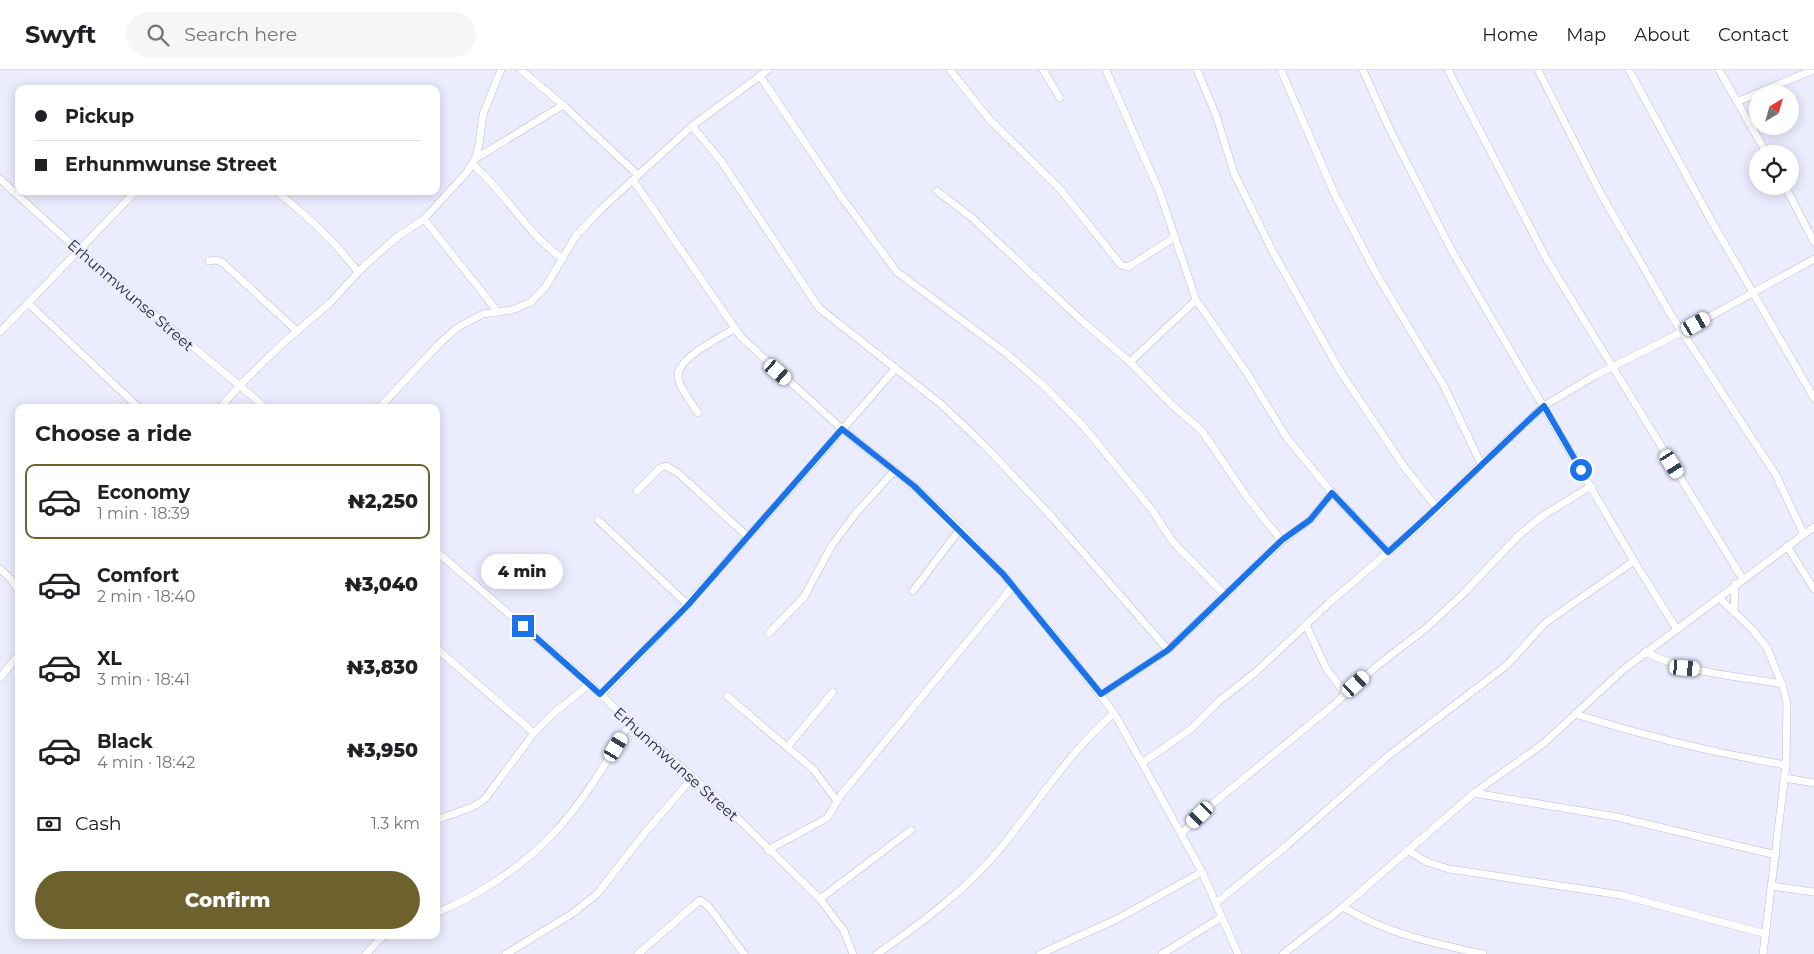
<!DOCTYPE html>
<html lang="en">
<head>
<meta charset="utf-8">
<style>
	:root { --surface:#fff; --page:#f6f6f6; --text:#202124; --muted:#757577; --line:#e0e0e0; --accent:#6d612e }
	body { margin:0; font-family:Montserrat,sans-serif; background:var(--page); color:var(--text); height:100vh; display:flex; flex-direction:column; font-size:19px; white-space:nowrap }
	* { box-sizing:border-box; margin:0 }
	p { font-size:16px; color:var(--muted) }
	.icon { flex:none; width:28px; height:28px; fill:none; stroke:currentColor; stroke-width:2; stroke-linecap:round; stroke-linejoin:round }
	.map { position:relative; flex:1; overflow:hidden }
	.sheet { position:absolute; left:15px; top:334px; width:425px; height:535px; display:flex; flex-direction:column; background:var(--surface); border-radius:10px; box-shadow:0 2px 12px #0003 }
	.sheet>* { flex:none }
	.guide { position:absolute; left:15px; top:15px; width:425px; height:110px; border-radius:10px; box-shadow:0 2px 12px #0003; display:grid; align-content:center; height:110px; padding:0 20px; background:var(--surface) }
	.needle { width:32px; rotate:37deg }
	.fabs { position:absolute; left:1749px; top:15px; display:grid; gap:10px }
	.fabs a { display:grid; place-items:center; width:50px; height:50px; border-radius:50%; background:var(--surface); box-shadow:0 2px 12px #0003; font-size:25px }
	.end { position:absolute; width:22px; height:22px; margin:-11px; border:6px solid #1a73e8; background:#fff; box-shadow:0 0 0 2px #fff }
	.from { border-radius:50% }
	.bubble { position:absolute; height:35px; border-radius:18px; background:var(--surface); box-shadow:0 2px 12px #0003; font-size:16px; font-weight:800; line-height:35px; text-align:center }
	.car { position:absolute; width:15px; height:30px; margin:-15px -8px; border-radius:6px; box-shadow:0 0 4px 1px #0007; background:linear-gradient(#fff 24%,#345 0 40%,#fff 0 76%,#345 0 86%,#fff 0) }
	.guide b { display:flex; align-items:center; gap:18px; height:48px; font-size:19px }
	.guide b+b { border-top:1px solid var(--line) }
	.guide i { width:12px; height:12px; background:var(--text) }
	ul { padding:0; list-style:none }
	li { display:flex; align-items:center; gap:15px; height:75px; margin:0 10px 8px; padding:0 10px; border:2px solid transparent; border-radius:10px }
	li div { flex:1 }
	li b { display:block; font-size:19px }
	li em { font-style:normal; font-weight:800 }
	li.active { border-color:var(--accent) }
	li>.icon { width:45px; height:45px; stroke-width:1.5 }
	h2 { padding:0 20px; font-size:22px; line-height:60px }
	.pay { display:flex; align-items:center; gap:12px; height:55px; padding:0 20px; font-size:19px }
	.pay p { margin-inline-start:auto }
	.primary-button { display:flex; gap:10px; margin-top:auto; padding:10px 20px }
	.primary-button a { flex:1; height:58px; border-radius:30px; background:var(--accent); color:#fff; font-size:20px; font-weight:800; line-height:58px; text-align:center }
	header { display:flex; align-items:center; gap:30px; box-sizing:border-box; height:70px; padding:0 25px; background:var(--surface); border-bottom:1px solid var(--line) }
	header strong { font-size:24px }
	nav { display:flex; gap:28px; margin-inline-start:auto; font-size:18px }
	.search { width:350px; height:45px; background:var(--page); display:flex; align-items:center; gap:12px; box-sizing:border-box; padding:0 18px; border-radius:28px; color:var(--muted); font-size:19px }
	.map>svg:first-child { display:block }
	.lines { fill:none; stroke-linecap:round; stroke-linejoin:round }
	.street-casing { stroke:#bdbdcf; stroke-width:8 }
	.street { stroke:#fff; stroke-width:7 }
	.route { stroke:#1a73e8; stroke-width:6 }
	.labels { text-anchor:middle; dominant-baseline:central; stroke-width:4; stroke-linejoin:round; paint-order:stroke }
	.street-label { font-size:15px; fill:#292930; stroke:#ebecfe }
</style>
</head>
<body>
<header>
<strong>Swyft</strong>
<div class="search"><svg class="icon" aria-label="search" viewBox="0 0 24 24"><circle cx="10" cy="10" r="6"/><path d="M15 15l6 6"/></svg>Search here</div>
<nav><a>Home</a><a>Map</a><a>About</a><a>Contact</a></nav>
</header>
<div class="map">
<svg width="1814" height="884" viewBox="0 0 1814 884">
	<rect width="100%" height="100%" fill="#ebecfe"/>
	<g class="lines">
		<defs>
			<g id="street">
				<polyline points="521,0 563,35 638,105"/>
				<polyline points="950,0 990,50 1060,119 1121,195 1128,197 1175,167"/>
				<polyline points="1043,0 1060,28"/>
				<polyline points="1106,0 1160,123 1196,230 1247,303 1287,368 1332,423 1388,482"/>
				<polyline points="1197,0 1216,45 1234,103 1273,182 1340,301 1405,398 1438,439"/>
				<polyline points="1281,0 1335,125 1377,205 1444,316 1481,394"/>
				<polyline points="1363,0 1390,60 1452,181 1634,491 1676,558"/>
				<polyline points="1448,0 1546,188 1742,508"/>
				<polyline points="1538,0 1601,124 1671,245 1776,405 1804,465"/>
				<polyline points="1629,0 1712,152 1814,328"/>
				<polyline points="1719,0 1767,84"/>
				<polyline points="760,6 843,129 897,202 1006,283 1044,316 1084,357 1152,440 1173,472 1224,524"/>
				<polyline points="1739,31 1813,0"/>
				<polyline points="692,56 721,91 819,238 942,335 985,376 1051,446 1168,580"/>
				<polyline points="475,89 563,35"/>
				<path d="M472 94C506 122 526 164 563 189"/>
				<polyline points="0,109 79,181 266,338"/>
				<polyline points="633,110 741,267 842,359 914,416 960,459 1003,504 1065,579 1114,643 1142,693 1202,802 1238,884"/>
				<polyline points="1785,116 1814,172"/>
				<path d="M276 121C306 145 335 171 358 202"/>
				<polyline points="937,121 971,147 1081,250 1130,292 1171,334 1202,361 1249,430 1282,471"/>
				<polyline points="424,149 498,242"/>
				<polyline points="209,191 216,190 223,193 297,261"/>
				<polyline points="28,233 139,338"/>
				<polyline points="0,262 136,121"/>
				<polyline points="1130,292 1196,230"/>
				<polyline points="220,338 239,316 283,273 330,233 364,196 397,167 424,149 467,102 475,89 479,75 483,44 501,0"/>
				<polyline points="379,338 439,274 458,257 483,244 512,240 531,232 546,216 575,167 600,140 692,56 768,0"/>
				<path d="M698 343C692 333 678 317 678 305 679 287 721 267 734 259"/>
				<polyline points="637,421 660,398 666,396 678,403 747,466"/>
				<polyline points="598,450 688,535"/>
				<polyline points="1787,476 1814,519"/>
				<polyline points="436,481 590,614 630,653 714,725 820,829 844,861 853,884"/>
				<polyline points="0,499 11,509 19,521"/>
				<polyline points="913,521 960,459"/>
				<polyline points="1719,528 1751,558 1767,578 1782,614 1787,633 1786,695 1763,884"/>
				<polyline points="1734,542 1735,514"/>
				<polyline points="1306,555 1326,598 1345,624"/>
				<polyline points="769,563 804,527 832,475 856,443 895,400"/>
				<polyline points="436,578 534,663"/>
				<path d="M1645 582C1687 603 1736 606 1782 614"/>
				<polyline points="0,608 19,584"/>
				<polyline points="1101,624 1168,580 1282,471 1310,450 1332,423"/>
				<path d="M601 625C704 520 800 408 896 298"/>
				<polyline points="727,626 814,700 837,731"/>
				<path d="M1575 644C1644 666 1714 683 1786 695"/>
				<polyline points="788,676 833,622"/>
				<polyline points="1142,693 1191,659 1218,632 1257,601 1329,533 1438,439 1481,394 1544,336 1594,306 1682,262 1814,189"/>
				<polyline points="1785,708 1814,713"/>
				<polyline points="1474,723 1617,747 1776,785"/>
				<polyline points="436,750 472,737 484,730 534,663 555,642 590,614"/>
				<polyline points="1182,763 1210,736 1331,637 1378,595 1425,559 1463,524 1519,465 1541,447 1591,416"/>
				<polyline points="768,780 827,748 841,725 1013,516"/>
				<polyline points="1407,780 1427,792 1449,799 1621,825 1766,864"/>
				<polyline points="1772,816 1814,822"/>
				<polyline points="820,829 911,760"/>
				<polyline points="1216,833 1286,776 1388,686 1507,595 1545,553 1634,491"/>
				<path d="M1343 837C1388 864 1433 873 1483 884"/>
				<path d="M436 843C476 827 522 797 552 765 583 733 607 691 630 653"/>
				<polyline points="366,884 381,868 388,865"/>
				<polyline points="506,884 573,843 597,824 644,764 693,707"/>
				<polyline points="638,884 700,830 709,837 744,884"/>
				<path d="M877 884C921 853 964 822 999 780 1037 734 1068 683 1114 643"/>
				<polyline points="1040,884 1117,849 1202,802"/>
				<polyline points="1162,884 1222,847"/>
				<polyline points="1283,884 1343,837 1474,723 1543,674 1624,599 1814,457"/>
			</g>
		</defs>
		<use href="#street" class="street-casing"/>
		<use href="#street" class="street"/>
	</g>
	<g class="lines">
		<path class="route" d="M523 556 600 624 688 535 842 359 914 416 1003 504 1101 624 1168 580 1282 470 1310 450 1332 423 1388 482C1442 435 1491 384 1544 336L1581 400"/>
	</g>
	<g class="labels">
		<g class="street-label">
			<text transform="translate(131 225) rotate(41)">Erhunmwunse Street</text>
			<text transform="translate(676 694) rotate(42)">Erhunmwunse Street</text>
		</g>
	</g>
</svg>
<div class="fabs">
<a><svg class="needle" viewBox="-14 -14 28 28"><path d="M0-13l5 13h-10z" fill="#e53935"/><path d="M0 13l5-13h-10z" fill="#757577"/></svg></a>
<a><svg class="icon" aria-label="locate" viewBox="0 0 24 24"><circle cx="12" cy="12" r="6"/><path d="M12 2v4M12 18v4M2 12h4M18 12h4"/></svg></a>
</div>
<i class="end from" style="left:1581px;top:400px"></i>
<i class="end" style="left:523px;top:556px"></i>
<div class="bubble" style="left:481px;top:484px;width:82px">4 min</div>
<i class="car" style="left:1696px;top:254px;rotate:60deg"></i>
<i class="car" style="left:778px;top:302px;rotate:131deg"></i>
<i class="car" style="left:1672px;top:394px;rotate:148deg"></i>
<i class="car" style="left:1685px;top:598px;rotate:95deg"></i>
<i class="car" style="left:1356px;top:614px;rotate:48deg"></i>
<i class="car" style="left:616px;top:677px;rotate:31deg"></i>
<i class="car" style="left:1200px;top:745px;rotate:225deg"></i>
<div class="guide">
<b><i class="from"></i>Pickup</b>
<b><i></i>Erhunmwunse Street</b>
</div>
<section class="sheet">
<h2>Choose a ride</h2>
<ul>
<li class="active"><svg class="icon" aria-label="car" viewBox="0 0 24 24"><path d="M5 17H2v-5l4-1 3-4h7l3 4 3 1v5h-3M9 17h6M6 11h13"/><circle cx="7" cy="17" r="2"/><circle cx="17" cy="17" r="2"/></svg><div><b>Economy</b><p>1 min · 18:39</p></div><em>₦2,250</em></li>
<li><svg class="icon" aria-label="car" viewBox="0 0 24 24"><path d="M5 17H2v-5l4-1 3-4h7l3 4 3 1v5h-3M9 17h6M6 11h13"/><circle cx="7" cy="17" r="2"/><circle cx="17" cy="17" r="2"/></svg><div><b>Comfort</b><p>2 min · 18:40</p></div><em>₦3,040</em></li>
<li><svg class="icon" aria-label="car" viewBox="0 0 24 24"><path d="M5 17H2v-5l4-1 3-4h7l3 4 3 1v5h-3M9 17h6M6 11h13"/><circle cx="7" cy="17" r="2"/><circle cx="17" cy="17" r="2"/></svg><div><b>XL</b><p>3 min · 18:41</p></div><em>₦3,830</em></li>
<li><svg class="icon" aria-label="car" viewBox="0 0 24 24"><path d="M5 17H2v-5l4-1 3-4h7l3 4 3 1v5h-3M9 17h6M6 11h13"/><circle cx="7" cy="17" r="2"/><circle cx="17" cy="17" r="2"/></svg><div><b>Black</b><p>4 min · 18:42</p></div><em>₦3,950</em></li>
</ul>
<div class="pay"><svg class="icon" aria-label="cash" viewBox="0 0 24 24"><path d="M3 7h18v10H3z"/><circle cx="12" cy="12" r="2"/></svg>Cash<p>1.3 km</p></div>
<div class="primary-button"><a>Confirm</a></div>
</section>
</div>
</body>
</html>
